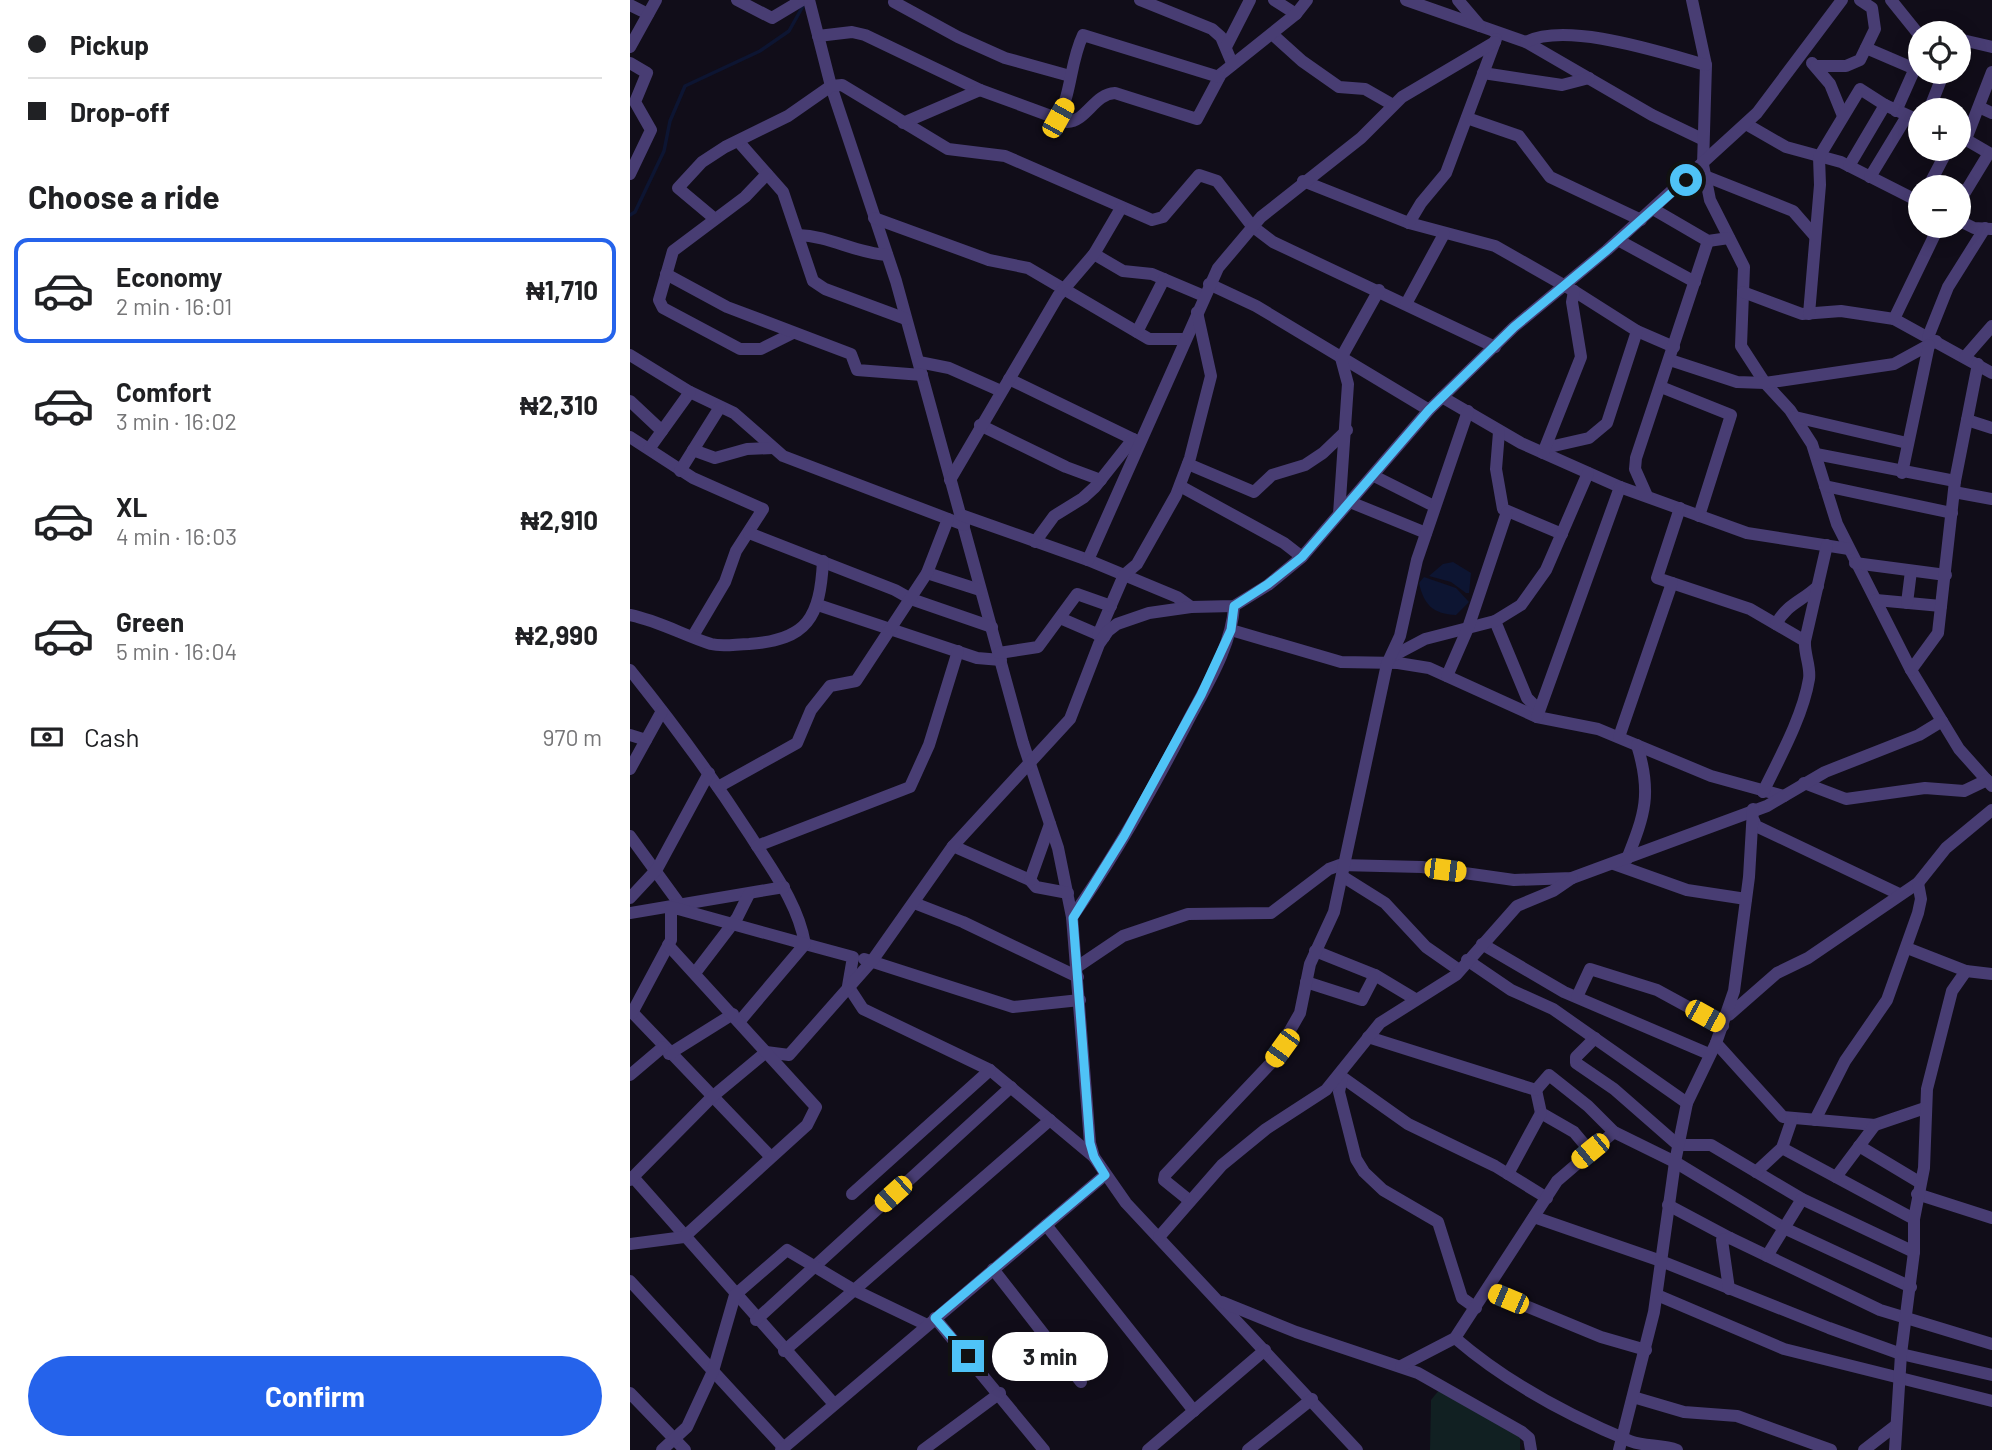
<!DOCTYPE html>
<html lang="en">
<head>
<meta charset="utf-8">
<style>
	:root { --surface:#fff; --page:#f6f6f6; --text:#202124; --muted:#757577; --line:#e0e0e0; --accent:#2563eb }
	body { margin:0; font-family:Barlow,sans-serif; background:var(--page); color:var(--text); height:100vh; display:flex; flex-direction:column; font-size:26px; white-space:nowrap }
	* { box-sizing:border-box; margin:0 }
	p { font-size:23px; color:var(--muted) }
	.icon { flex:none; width:38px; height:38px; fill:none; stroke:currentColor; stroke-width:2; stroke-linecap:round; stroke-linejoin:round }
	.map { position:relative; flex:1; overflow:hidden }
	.sheet { display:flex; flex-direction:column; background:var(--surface); width:630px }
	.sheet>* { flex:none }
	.guide { display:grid; align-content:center; height:154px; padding:0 28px; background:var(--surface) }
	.fabs { position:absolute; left:1278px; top:21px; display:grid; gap:14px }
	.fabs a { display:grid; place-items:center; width:63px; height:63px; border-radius:50%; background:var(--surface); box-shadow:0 4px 18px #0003; font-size:35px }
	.end { position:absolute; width:32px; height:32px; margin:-16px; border:9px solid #4fc3f7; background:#111; box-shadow:0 0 0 4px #111 }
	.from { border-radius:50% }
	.bubble { position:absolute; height:49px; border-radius:24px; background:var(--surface); box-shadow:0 4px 18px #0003; font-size:23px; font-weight:700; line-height:49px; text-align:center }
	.car { position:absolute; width:21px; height:42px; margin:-21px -10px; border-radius:9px; box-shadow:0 0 5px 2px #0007; background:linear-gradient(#f5c518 24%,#345 0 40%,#f5c518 0 76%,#345 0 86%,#f5c518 0) }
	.guide b { display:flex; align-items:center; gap:24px; height:66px; font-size:26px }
	.guide b+b { border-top:2px solid var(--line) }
	.guide i { width:18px; height:18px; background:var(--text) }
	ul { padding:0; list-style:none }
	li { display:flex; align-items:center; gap:21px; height:105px; margin:0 14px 10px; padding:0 14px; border:4px solid transparent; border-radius:14px }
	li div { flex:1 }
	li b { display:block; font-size:26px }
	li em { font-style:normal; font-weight:700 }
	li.on { border-color:var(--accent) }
	li>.icon { width:63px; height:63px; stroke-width:1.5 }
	h2 { padding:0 28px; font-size:32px; line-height:84px }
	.pay { display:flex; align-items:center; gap:18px; height:77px; padding:0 28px; font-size:26px }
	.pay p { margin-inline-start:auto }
	.action { display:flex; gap:14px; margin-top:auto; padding:14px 28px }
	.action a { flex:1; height:80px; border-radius:42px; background:var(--accent); color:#fff; font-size:28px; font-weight:700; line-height:80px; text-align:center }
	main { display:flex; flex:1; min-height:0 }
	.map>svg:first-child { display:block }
	.green { fill:#112022 }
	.water { fill:#0d1532 }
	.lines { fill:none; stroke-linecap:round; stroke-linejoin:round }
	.stream { stroke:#0d1532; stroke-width:3.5 }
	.minor { stroke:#483d73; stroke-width:12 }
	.route { stroke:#4fc3f7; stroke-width:9 }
</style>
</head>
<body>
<main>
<section class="sheet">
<div class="guide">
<b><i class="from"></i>Pickup</b>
<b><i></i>Drop-off</b>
</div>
<h2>Choose a ride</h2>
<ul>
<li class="on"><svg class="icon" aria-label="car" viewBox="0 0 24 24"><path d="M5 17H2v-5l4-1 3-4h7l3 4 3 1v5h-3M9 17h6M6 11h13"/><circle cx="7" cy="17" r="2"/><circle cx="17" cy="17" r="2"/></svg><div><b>Economy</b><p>2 min · 16:01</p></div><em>₦1,710</em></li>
<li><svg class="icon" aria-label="car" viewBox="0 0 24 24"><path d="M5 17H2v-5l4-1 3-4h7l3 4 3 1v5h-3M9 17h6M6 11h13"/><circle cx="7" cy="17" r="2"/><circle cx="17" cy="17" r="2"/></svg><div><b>Comfort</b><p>3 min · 16:02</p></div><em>₦2,310</em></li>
<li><svg class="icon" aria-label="car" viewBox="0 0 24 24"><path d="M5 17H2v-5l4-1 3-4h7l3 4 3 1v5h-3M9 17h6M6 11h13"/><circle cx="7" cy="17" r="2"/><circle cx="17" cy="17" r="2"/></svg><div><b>XL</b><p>4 min · 16:03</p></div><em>₦2,910</em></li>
<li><svg class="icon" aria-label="car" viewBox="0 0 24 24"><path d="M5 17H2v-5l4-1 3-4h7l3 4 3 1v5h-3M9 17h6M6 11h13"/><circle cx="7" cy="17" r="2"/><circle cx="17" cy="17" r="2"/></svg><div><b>Green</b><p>5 min · 16:04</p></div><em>₦2,990</em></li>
</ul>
<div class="pay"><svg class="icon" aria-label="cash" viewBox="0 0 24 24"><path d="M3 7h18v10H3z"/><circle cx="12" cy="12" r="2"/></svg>Cash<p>970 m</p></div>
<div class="action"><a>Confirm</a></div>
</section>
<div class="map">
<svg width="1362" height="1450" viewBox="0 0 1362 1450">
	<rect width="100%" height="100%" fill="#110d19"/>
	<polygon class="green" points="810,1389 890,1436 890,1450 800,1450 801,1400"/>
	<g class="water">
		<polygon points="823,562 841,573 839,593 836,593 821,582 799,576 813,564"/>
		<path d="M794 577 826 588 839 602 826 615C803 614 794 605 789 583Z"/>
	</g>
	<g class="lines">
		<polyline class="stream" points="0,215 5,212 34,151 40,121 55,86 130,51 159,31 173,6"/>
		<g class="minor">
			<polyline points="107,0 142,18 172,0"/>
			<polyline points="179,0 201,86 266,281 393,743 428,848 442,917 460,1143 464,1157 496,1203 727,1450"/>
			<polyline points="510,0 582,29 591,37 602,63"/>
			<polyline points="644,0 666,14"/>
			<polyline points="776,0 896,42 1022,115 1072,139"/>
			<polyline points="828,0 850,26"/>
			<polyline points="1062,0 1076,65 1073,165 1080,200 1114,267 1111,346 1135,383 1160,410 1182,444 1207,524 1281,670 1329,749 1362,786"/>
			<polyline points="1261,0 1290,36"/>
			<polyline points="264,2 328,37 375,58 440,76"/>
			<polyline points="0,5 18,14"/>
			<polyline points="642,34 672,61 709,87 735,89 763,105"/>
			<path d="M188 36 222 32 235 35 350 90 437 122C457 121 464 94 485 93L567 119 591 74 666 14 677 0"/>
			<polyline points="1328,39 1362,47"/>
			<path d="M896 42C937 21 1032 53 1076 65"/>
			<polyline points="0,47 26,0"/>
			<polyline points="596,47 620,0"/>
			<polyline points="1236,48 1285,69"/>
			<polyline points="0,63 17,73 5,102 21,130 0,174"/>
			<polyline points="1182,63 1200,84 1213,116"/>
			<polyline points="1186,66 1216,66 1230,60 1245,29 1242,8 1230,0"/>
			<polyline points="853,73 932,85 959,78"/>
			<polyline points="1349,107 1362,113"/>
			<polyline points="1299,110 1314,72"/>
			<polyline points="1266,111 1290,57"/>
			<path d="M428 118C442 92 440 62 453 35L589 77"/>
			<polyline points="837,118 889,136 920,177 1011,220"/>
			<polyline points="273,123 350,90"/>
			<polyline points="1116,124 1156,147 1211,162 1290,202"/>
			<polyline points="1328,135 1359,153 1328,204"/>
			<polyline points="1336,139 1362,72"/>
			<polyline points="108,141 153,192 183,281 195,289 276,319"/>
			<polyline points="1219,166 1255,105"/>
			<polyline points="137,174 115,197 43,251 29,300 33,308 110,349 131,349 163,333"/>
			<polyline points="1075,176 1163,211 1184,235"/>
			<polyline points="1240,177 1277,116"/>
			<polyline points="673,181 779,223 865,246 944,291 1007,331 1044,347"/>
			<polyline points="1298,187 1318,149"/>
			<polyline points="1023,209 1078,241 1099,238"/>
			<polyline points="244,218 359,260 398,268 519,339 555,339"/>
			<polyline points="85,219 48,188 72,162 95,147 158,116 201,86 212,85 318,149 375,156 522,220 533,217 569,175 587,181 622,226 643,242 865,347"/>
			<polyline points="1328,220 1344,228 1361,229"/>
			<polyline points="779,223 791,203 816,173 866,39"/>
			<path d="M168 235C200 236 225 253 257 255"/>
			<polyline points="988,240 1065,282"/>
			<polyline points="464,254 493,271 522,274 574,296"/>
			<polyline points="36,274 97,307 221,354 227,370 292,375"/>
			<polyline points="579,284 626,306 799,410"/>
			<polyline points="1113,292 1172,314 1211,311 1264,319 1362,373"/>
			<polyline points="776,304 814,234"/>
			<polyline points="1179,314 1190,185 1189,157 1230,89 1255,105 1290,121"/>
			<polyline points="1264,319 1309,226"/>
			<polyline points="507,332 534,279"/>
			<polyline points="1298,337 1318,287 1355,228"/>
			<polyline points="0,355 60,392 104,413 153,456 334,525"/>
			<polyline points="1335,357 1362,326"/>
			<polyline points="1040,360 1107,382 1135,383 1264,364 1306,341"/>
			<polyline points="289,362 319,368 371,391"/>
			<polyline points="379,379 509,442"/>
			<polyline points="1031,387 1101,415 1069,516"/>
			<polyline points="812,397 891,443 990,487 1117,533 1219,549"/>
			<polyline points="0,401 32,431"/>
			<polyline points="1165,417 1277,443"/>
			<polyline points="1337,420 1362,428"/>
			<polyline points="350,425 436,467 471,480"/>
			<polyline points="869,432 866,469 873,509 932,534"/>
			<polyline points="0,437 63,478 133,509 106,551 95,582 63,636"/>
			<polyline points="915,448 959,438 977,423 1007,331"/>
			<polyline points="19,449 60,392"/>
			<polyline points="63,450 85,458 117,449 143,448"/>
			<polyline points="913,453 951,357 942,302 944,291"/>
			<polyline points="1186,454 1325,481"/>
			<polyline points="558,464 624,492 642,475 675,465 693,453 717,430"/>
			<polyline points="50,471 90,407"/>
			<polyline points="1272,473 1299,345"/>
			<polyline points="744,476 804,506"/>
			<polyline points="320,480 428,296 464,254 491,208"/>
			<polyline points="550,486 654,543 672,557"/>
			<polyline points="1195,486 1322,513"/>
			<polyline points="1324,492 1362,499"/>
			<polyline points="1017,496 1005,469 1006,458 1078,241"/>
			<polyline points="720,502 796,533"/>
			<polyline points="1050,508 1027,578 1120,609 1175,641"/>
			<polyline points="709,514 718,384 711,358 749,290"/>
			<polyline points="331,515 458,560 547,597 561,607"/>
			<polyline points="119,533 265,590 281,599 362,627"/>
			<polyline points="405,542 424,516 453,498 465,487 503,439"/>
			<polyline points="458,560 588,268 631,217 731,138 772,97 865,42"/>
			<polyline points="1225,563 1316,575"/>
			<polyline points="297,573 350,590"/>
			<polyline points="1246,600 1311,606"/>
			<polyline points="1277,603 1281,571"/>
			<polyline points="188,605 347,658 371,660"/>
			<path d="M0 615C29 621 53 635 81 644 93 647 106 644 119 644 178 640 190 617 193 561"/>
			<polyline points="430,618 474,637"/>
			<polyline points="865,621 897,698 909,710"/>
			<path d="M1146 624C1158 603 1171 602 1188 586"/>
			<polyline points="601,630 711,662 768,663 799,668 907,717 968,729 1081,776 1154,796"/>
			<polyline points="468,635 494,575 507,564 546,495 560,458 581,376 567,312"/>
			<polyline points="369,653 408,647 447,594 481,606"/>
			<polyline points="761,657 795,639 865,621 891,605 916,570 958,473"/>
			<path d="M0 670C43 723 83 778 120 835 142 870 168 903 175 944L223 957 218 986 233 1009 360 1070 464 1157"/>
			<polyline points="1281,670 1308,633 1325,481 1348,364"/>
			<polyline points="817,676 838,628 877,512"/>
			<polyline points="907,717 990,487"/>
			<polyline points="0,735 16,740"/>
			<polyline points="989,737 1042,583"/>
			<polyline points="0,769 32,711"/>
			<polyline points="1174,783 1216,799 1295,788 1334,791 1357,780"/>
			<polyline points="88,787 167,743 181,710 200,686 226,681 297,573 318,519"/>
			<path d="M1133 792C1149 759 1173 716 1179 679 1181 667 1174 654 1175 641L1197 545"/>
			<polyline points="1124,821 1126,826 1269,894"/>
			<polyline points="0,836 51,906"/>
			<polyline points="127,846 280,787 299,745 328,651"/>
			<polyline points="323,846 400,880 406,887 438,893"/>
			<path d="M997 859C1015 814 1022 793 1007 745"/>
			<polyline points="984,864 1057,890 1116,899"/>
			<polyline points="712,876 755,903 796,947 829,970"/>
			<polyline points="400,880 420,824"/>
			<polyline points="0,898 27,869 79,773"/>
			<polyline points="284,903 333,922 448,977"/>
			<polyline points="0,913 154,887"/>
			<path d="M442 917C486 855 524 787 559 719 577 685 602 645 604 606"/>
			<polyline points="852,944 934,992 1079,1054"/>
			<polyline points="1277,948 1336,971 1362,974"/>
			<polyline points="685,951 745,975 785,999"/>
			<polyline points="234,959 383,1007 450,1000"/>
			<polyline points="837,960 881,990 923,1009 1057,1103"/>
			<polyline points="447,967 493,936 558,914 641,913 699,869 710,865 792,867 884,880 942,878 1137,806 1195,772 1289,735 1312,721"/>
			<polyline points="65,973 107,918 119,894"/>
			<polyline points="676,982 732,1000 745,975"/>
			<polyline points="947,997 960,969 1027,990 1093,1026"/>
			<polyline points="0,1010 140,1156"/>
			<polyline points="2,1013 41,940 41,907 175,944 109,1022"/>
			<polyline points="1099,1015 1147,973 1178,958 1288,883 1316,848 1362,810"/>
			<polyline points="738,1037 906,1090 911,1113 944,1132 960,1151"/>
			<polyline points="965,1038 946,1057 946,1063 984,1089 1048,1145 1081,1145 1172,1199 1284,1252"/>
			<polyline points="1086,1043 1153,1117 1245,1125 1295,1108"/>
			<polyline points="39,1054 103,1014"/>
			<polyline points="0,1075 33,1047"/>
			<polyline points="709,1075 778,1124 865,1166 917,1198"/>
			<polyline points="712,1077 709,1092 726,1159 734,1172 753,1190 808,1222 832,1298 846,1308"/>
			<polyline points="906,1090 919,1075 958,1106 984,1132 1045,1162 1154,1228 1281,1287"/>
			<polyline points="1185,1120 1215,1061 1257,1000 1288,913 1291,899 1288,883"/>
			<polyline points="1229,1146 1289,1182"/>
			<polyline points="1152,1148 1284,1219"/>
			<polyline points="1126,1172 1152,1148 1162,1119"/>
			<polyline points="878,1174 911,1113"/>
			<polyline points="3,1177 204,1404"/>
			<polyline points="1206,1177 1245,1125"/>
			<polyline points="0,1180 82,1097 136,1052 159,1055 242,961 323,846 440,719 469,644 478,631 487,624 519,613 561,607 604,606 638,585 672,557 799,410 884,327 977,250 1127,113 1212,0"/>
			<polyline points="222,1194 360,1070"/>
			<polyline points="1287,1194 1362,1218"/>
			<polyline points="560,1201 534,1180 535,1175 642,1062 670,1013 680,964 704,912 757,664 770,636 787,560 838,411"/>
			<polyline points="1038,1205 1100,1238 1250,1310 1362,1344"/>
			<polyline points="904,1217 1031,1261 1199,1328 1271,1354 1362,1375"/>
			<polyline points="416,1225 564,1411"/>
			<polyline points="529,1237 592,1165 636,1129 696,1090 750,1023 826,975 887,906 923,891 942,878"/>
			<polyline points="0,1244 54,1237 177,1125 186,1107 38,945"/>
			<polyline points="1137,1256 1172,1199"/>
			<polyline points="363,1269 451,1382"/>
			<polyline points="0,1281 154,1448"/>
			<polyline points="1099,1289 1092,1240 1100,1238"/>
			<polyline points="857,1290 971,1337 1016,1350"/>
			<polyline points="1027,1295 1154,1349 1362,1401"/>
			<polyline points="592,1302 666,1332 788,1373 892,1432 899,1438 901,1450"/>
			<polyline points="305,1318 414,1450"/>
			<polyline points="126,1320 381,1087"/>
			<path d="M825 1338C876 1382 937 1415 1000 1441 1015 1447 1032 1444 1047 1450"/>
			<polyline points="154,1351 420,1120"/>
			<polyline points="771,1366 825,1338 927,1181 984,1132"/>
			<polyline points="0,1393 55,1450"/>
			<polyline points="1003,1397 1054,1412 1107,1416 1201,1450"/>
			<polyline points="32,1450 57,1427 83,1371 105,1295 157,1250 224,1290 297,1325"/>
			<polyline points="151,1450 475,1175"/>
			<polyline points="293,1450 370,1393"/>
			<polyline points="518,1450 635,1350"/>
			<polyline points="618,1450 682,1399"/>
			<polyline points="989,1450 1024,1312 1045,1162 1057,1103 1086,1043 1104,991 1119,877 1123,809"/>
			<polyline points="1234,1450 1265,1426"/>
			<polyline points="1265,1450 1271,1354 1284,1252 1284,1219 1294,1168 1297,1089 1322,991 1336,971"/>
		</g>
	</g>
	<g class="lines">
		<polyline class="route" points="338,1356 305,1318 475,1175 464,1157 460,1143 443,918 494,836 571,695 601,630 604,606 638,584 672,557 799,410 884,327 977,250 1056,180"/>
	</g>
</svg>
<div class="fabs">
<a><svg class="icon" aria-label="locate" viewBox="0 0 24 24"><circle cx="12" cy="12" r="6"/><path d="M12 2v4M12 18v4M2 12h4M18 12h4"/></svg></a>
<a>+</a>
<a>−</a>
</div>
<i class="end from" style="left:1056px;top:180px"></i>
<i class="end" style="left:338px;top:1356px"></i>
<div class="bubble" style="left:362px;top:1332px;width:116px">3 min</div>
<i class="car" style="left:428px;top:118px;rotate:29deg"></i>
<i class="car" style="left:815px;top:870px;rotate:97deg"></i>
<i class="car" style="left:1075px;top:1016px;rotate:119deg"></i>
<i class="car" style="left:652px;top:1048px;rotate:216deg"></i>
<i class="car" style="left:960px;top:1151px;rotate:231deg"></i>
<i class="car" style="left:263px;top:1194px;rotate:228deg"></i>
<i class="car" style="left:878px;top:1299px;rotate:293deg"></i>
</div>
</main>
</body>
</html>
